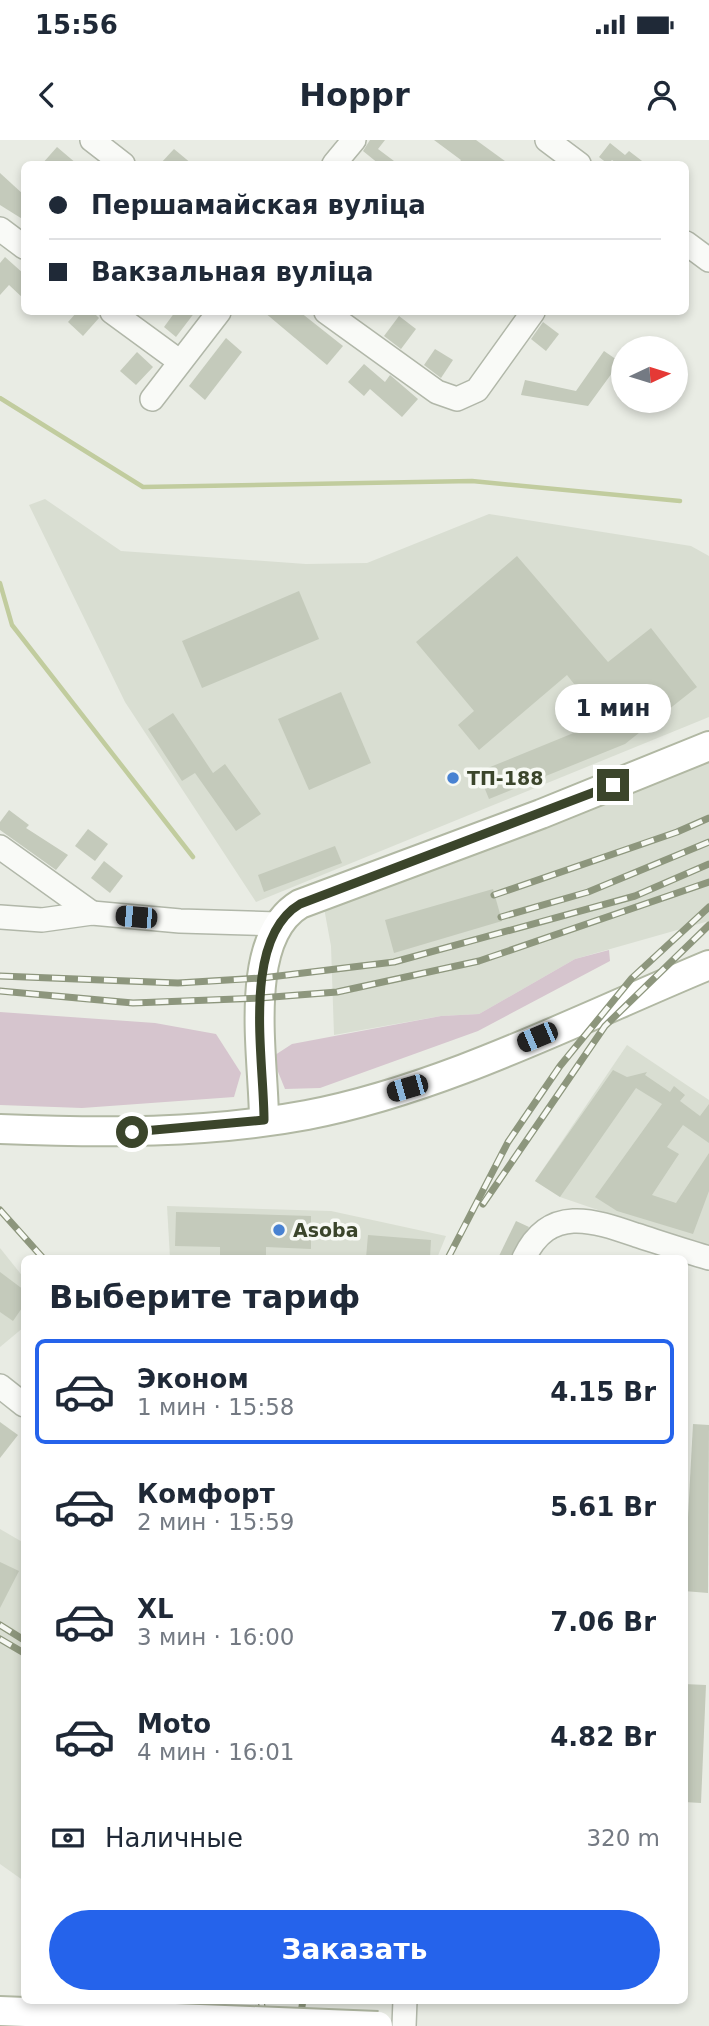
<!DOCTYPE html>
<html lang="ru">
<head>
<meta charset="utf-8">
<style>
	:root { --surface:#fff; --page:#f6f6f7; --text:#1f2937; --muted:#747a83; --line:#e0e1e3; --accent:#2563eb }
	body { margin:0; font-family:"DejaVu Sans",sans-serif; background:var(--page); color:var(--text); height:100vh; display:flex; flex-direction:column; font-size:26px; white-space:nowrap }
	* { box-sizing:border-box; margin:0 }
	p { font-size:23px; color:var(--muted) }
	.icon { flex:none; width:38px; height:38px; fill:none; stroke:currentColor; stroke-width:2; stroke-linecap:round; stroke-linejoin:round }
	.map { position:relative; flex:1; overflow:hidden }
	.panel { position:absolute; left:21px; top:1115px; width:667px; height:749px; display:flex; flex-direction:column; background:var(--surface); border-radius:10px; box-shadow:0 4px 10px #0003 }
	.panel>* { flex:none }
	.top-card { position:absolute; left:21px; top:21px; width:668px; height:154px; border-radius:10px; box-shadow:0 4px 10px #0003; display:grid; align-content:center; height:154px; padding:0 28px; background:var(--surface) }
	.needle { width:46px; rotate:86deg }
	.tools { position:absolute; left:611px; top:196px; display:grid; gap:14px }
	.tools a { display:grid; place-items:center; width:77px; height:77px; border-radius:50%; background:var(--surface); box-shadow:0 4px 10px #0003; font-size:35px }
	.end { position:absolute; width:32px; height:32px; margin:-16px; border:9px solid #3b452b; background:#fff; box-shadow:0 0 0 4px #fff }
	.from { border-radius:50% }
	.bubble { position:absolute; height:49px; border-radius:24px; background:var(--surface); box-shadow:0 4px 10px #0003; font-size:23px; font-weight:700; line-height:49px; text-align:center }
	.car { position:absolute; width:21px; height:42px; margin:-21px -10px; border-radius:9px; box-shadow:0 0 5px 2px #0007; background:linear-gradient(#222 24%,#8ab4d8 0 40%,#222 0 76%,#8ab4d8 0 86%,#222 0) }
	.top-card b { display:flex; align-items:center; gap:24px; height:66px; font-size:26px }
	.top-card b+b { border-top:2px solid var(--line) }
	.top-card i { width:18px; height:18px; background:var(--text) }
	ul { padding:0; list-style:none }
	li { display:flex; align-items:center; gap:21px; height:105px; margin:0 14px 10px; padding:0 14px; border:4px solid transparent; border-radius:10px }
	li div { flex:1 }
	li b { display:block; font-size:26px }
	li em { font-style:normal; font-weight:700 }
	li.current { border-color:var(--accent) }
	li>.icon { width:63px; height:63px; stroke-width:1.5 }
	h2 { padding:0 28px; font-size:32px; line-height:84px }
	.pay { display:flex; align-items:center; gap:18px; height:77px; padding:0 28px; font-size:26px }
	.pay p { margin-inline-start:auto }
	.action { display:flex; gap:14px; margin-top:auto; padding:14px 28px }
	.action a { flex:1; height:80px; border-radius:42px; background:var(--accent); color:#fff; font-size:28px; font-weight:700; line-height:80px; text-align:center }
	.status { display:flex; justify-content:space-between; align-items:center; height:49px; padding:0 35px; background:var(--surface); direction:ltr }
	.status svg { height:19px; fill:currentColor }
	header { display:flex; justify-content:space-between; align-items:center; height:91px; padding:0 28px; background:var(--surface); font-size:32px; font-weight:700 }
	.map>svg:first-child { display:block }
	.built { fill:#d9ded2 }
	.green { fill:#d6c5ce }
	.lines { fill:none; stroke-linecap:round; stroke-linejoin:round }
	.stream { stroke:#c1cc9e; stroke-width:4.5 }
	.building { fill:#c4cabb }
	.minor-casing { stroke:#b1b7a9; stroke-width:26 }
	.major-casing { stroke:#b1b8a3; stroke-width:32 }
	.minor { stroke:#f9faf7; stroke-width:23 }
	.major { stroke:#fff; stroke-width:28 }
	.rail-casing { stroke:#8d967d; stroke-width:7 }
	.rail { stroke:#f7f9f4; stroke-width:4.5; stroke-dasharray:13; stroke-linecap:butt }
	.major-bridge-casing { stroke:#b1b8a3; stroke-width:32; stroke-linecap:butt }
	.major-bridge { stroke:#fff; stroke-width:28 }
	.route { stroke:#3b452b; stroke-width:9 }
	.poi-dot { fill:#4882d2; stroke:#f7f9f4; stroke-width:2.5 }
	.labels { text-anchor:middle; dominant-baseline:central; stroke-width:7; stroke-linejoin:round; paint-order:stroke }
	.poi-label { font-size:19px; font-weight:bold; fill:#3b452b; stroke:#f7f9f4; text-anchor:start }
</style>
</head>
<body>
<div class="status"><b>15:56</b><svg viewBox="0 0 49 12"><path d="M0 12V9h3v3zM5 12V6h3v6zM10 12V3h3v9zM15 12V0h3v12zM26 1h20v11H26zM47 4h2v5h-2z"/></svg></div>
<header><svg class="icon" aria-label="back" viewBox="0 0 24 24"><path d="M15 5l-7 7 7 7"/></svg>Hoppr<svg class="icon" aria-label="person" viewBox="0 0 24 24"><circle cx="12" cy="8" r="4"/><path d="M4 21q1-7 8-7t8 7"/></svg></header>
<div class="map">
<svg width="709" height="1886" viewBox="0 0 709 1886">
	<rect width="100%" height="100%" fill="#e9ece4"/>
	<g class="built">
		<polygon points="45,359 121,411 306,424 367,423 489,374 691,406 709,416 709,577 256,762 125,562 29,365"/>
		<polygon points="709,619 709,781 575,819 479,874 441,876 334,895 331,806 324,768"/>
		<polygon points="627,905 709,960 709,1108 560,1057 535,1041"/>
		<polygon points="167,1066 331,1071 446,1096 437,1118 170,1118"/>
		<polygon points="0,1108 24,1138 24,1187 0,1207"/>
		<polygon points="0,1389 24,1403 24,1741 0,1724"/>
	</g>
	<g class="green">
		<polygon points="609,810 610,821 478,891 320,948 285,949 272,917 292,904 441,876 479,874 575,819"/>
		<polygon points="0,872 155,883 216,894 241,933 234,957 82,968 0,965"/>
	</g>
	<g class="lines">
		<g class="stream">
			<polyline points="0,258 143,347 472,341 680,361"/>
			<polyline points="0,443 12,485 193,717"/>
		</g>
	</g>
	<g class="building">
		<polygon points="370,0 385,0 378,9 398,24 379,24 363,11"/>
		<polygon points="434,0 476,0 509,24 458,24 461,20"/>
		<polygon points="610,3 625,15 629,11 646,24 618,24 612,20 608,24 599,17"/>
		<polygon points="57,7 77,24 42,24"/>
		<polygon points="174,9 192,24 160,24"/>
		<polygon points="0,33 24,55 24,80 0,65"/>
		<polygon points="5,117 24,134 24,159 9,145 0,155 0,123"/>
		<polygon points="77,172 93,172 99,178 83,196 68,182"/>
		<polygon points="175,172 195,172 176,197 164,187"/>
		<polygon points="264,172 300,172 343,206 327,225"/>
		<polygon points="399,176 416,189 401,209 384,196"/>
		<polygon points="543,182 559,194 546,211 531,199"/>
		<polygon points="226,198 242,212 205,260 189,246"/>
		<polygon points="435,209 453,220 441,238 424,225"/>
		<polygon points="604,211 620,222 588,266 521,255 525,240 576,251"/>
		<polygon points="137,212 153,227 136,245 120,231"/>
		<polygon points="364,224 385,242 390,235 418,259 402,277 370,249 364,256 348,242"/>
		<polygon points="517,416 608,522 651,488 697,547 625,604 489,659 478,632 603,581 567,535 479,610 458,585 474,571 416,502"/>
		<polygon points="299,451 319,499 202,548 182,501"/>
		<polygon points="341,552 371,623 309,650 278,579"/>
		<polygon points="173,573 213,633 225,624 261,674 236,691 195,633 182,641 148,589"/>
		<polygon points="9,670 29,685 26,688 68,715 56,730 0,690 0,682"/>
		<polygon points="88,689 108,704 95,721 75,706"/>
		<polygon points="335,706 342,723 264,752 258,735"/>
		<polygon points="104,721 123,736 110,753 91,738"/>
		<polygon points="493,749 502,781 394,813 385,780"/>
		<polygon points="613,930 627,937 647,932 645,935 670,952 674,946 685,955 680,961 700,976 709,964 709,1003 683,985 667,1007 679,1014 652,1055 676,1063 709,1013 709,1051 693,1094 617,1071 595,1057 662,964 636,948 560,1057 535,1041"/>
		<polygon points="176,1072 311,1076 311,1109 266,1107 266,1118 220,1118 220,1107 175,1106"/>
		<polygon points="516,1081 529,1087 510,1118 498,1118"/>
		<polygon points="368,1095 431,1100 430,1118 366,1118"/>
		<polygon points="0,1132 24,1150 24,1165 13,1181 0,1172"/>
		<polygon points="0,1282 18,1295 0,1318"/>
		<polygon points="693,1284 709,1285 708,1453 684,1451"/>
		<polygon points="0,1422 19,1431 0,1468"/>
		<polygon points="684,1544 706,1545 701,1663 684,1662"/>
	</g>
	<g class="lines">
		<defs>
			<g id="minor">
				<polyline points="92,0 123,24"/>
				<polyline points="547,0 579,24"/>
				<polyline points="334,24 354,0"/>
				<polyline points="0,89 24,107"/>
				<polyline points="686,103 709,120"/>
				<polyline points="112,172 179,221"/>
				<polyline points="326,172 437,252 457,259 477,250 533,172"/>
				<polyline points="152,259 219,172"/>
				<polyline points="0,707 92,773"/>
				<polyline points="0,777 42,780 92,773 180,781 277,784"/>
				<path d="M524 1118C549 1065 593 1080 636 1095 661 1103 685 1111 709 1118"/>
				<polyline points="0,1246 24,1265"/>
				<polyline points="404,1886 405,1860"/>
			</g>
			<g id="major">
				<path d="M264 980C264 919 241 799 300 764L541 674 709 606"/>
				<path d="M0 989C102 993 206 994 307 975 443 949 581 878 709 825"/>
				<polyline points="0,1871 51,1873"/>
			</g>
		</defs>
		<use href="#minor" class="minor-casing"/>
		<use href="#major" class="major-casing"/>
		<use href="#minor" class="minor"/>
		<use href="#major" class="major"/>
		<defs>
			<g id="rail">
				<polyline points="494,755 677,692 709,678"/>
				<polyline points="501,777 588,752 709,702"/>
				<polyline points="0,836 178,843 262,838 394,822 635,756 709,724"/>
				<polyline points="0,851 133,863 260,858 337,852 479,821 709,742"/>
				<polyline points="483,1064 605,886 709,785"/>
				<polyline points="0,1070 43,1118"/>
				<polyline points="448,1118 508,1002 560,926 632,838 709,767"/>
				<polyline points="0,1485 24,1500"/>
				<polyline points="0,1499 24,1513"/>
				<polyline points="261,1860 265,1886"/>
				<polyline points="153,1886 161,1860"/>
				<polyline points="299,1886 303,1860"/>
			</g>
		</defs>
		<use href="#rail" class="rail-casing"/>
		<use href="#rail" class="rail"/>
		<defs>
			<polyline id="major-bridge" points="51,1873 378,1886"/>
		</defs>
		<use href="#major-bridge" class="major-bridge-casing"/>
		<use href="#major-bridge" class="major-bridge"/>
	</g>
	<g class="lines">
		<path class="route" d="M132 992 264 980C264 919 241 799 300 764L613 645"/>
	</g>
	<g class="poi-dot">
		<circle cx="453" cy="638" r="7"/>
		<circle cx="279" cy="1090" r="7"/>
	</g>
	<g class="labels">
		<g class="poi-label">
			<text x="467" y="638">ТП-188</text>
			<text x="293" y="1090">Asoba</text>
		</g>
	</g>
</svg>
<div class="tools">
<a><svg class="needle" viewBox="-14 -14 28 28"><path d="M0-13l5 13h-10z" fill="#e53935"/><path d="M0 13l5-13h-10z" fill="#747a83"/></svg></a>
</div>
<i class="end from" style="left:132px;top:992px"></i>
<i class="end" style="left:613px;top:645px"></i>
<div class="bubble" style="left:555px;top:544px;width:116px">1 мин</div>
<i class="car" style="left:136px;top:777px;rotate:275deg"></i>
<i class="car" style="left:537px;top:897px;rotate:247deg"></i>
<i class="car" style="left:407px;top:948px;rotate:254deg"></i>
<div class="top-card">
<b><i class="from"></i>Першамайская вуліца</b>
<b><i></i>Вакзальная вуліца</b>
</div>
<section class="panel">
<h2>Выберите тариф</h2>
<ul>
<li class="current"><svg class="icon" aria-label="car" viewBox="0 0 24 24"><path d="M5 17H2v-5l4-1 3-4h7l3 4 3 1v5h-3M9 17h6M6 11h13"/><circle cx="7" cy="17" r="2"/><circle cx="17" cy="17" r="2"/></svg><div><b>Эконом</b><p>1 мин · 15:58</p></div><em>4.15 Br</em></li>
<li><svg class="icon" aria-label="car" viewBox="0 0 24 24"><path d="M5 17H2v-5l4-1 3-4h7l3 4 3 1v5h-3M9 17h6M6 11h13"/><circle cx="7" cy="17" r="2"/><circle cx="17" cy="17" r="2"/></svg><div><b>Комфорт</b><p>2 мин · 15:59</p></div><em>5.61 Br</em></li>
<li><svg class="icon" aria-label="car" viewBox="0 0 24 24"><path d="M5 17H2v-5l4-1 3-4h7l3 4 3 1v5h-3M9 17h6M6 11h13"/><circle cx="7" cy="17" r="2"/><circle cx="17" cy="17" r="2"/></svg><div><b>XL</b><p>3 мин · 16:00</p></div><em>7.06 Br</em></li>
<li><svg class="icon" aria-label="car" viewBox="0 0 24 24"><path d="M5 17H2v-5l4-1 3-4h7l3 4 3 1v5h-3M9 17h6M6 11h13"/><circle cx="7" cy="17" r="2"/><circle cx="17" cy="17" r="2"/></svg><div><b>Moto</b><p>4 мин · 16:01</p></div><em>4.82 Br</em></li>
</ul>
<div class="pay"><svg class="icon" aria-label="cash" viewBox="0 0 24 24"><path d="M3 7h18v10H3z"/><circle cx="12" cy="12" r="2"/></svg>Наличные<p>320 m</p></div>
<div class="action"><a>Заказать</a></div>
</section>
</div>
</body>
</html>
